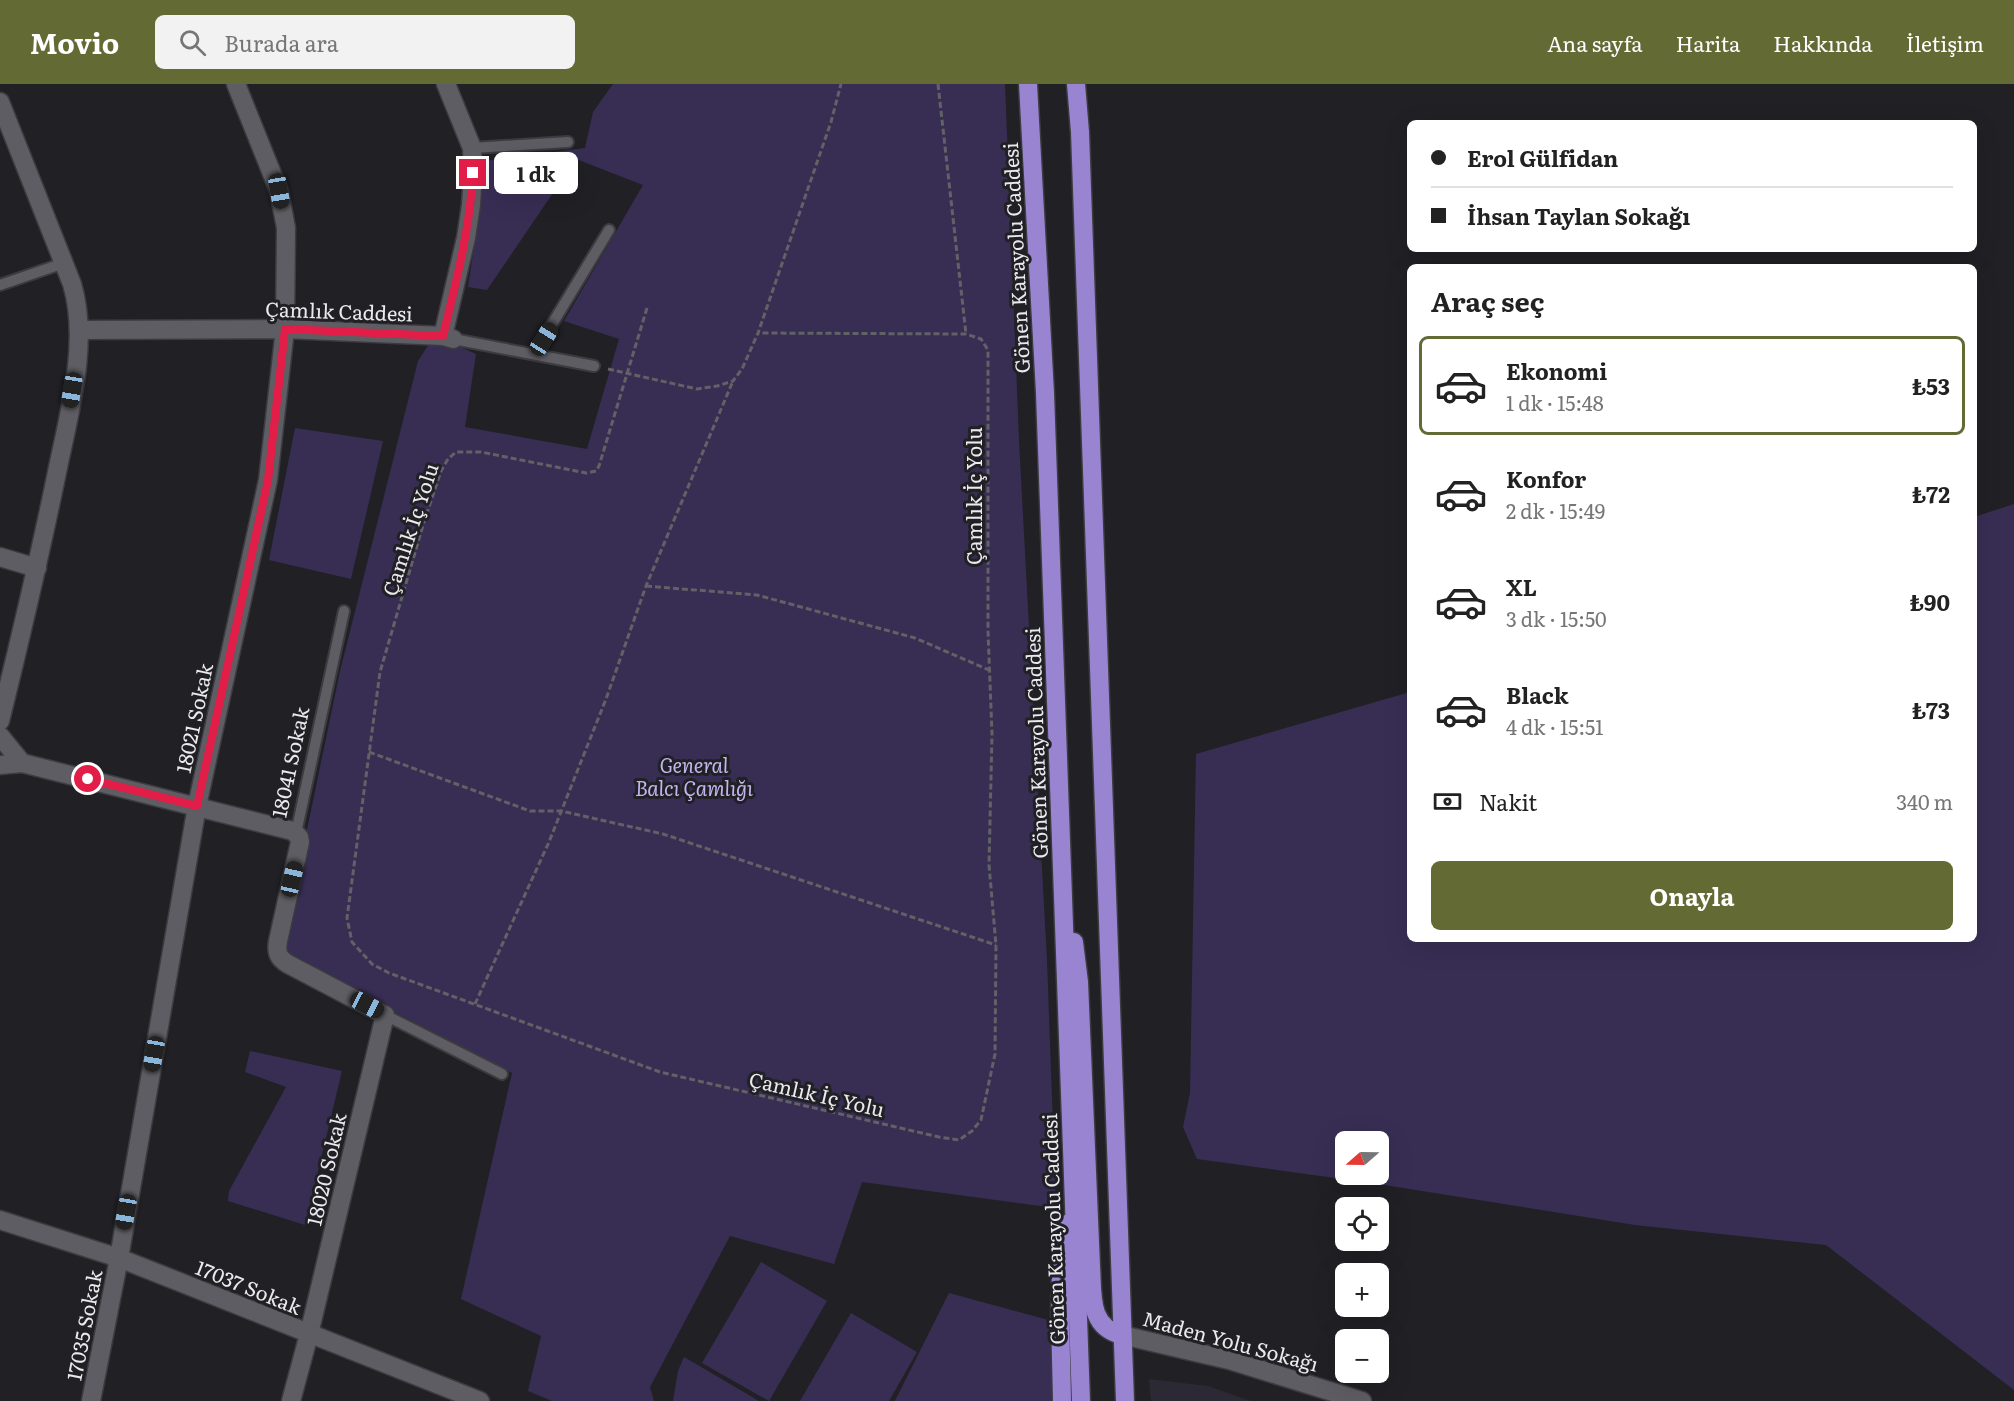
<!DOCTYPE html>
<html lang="tr">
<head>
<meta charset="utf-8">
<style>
	:root { --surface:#fff; --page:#f2f2f2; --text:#222; --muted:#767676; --line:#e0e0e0; --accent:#646a34 }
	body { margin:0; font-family:Literata,serif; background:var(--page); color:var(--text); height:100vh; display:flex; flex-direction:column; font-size:22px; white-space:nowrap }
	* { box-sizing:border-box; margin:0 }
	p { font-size:20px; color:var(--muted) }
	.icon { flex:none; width:33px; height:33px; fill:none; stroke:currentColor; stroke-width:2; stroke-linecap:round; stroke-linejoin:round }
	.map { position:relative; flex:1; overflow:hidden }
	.drawer { position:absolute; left:1407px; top:180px; width:570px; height:678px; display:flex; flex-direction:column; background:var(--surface); border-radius:9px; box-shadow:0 6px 24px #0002 }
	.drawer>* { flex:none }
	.top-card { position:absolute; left:1407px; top:36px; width:570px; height:132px; border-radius:9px; box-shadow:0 6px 24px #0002; display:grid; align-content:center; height:132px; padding:0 24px; background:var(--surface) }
	.needle { width:39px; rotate:250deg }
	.controls { position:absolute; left:1335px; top:1047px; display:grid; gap:12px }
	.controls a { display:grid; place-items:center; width:54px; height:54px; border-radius:9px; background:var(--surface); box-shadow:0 6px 24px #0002; font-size:30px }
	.end { position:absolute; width:27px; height:27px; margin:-14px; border:8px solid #e11d48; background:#fff; box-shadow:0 0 0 3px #fff }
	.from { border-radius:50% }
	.bubble { position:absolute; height:42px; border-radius:9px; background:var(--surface); box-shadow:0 6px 24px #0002; font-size:20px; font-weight:700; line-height:42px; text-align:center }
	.car { position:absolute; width:18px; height:36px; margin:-18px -9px; border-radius:8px; box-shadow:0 0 4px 2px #0007; background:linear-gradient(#222 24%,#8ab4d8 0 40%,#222 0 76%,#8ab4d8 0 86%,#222 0) }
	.top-card b { display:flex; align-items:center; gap:21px; height:57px; font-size:22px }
	.top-card b+b { border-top:2px solid var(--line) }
	.top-card i { width:15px; height:15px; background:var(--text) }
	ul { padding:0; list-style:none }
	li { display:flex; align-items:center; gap:18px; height:99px; margin:0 12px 9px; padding:0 12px; border:3px solid transparent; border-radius:9px }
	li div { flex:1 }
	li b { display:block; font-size:22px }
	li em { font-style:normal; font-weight:700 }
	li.on { border-color:var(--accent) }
	li>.icon { width:54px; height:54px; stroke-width:1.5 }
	h2 { padding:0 24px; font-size:27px; line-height:72px }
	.pay { display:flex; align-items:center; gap:15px; height:66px; padding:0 24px; font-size:22px }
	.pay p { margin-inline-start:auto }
	.primary-button { display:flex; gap:12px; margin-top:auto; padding:12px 24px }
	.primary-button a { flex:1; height:69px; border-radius:9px; background:var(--accent); color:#fff; font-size:24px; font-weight:700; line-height:69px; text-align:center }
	header { display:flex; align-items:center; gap:36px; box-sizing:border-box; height:84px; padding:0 30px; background:var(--accent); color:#fff }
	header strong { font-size:28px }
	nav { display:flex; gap:33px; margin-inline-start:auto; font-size:21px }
	.search { width:420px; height:54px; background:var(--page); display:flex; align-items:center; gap:15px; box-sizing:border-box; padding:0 21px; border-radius:9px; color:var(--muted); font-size:22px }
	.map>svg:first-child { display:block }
	.built { fill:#2b2933 }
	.green { fill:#382e54; fill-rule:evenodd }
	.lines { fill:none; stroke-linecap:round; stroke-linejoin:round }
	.service-casing { stroke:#3c3b3f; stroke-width:14 }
	.minor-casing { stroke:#3c3b3f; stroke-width:21 }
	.tertiary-casing { stroke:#3c3b3f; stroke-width:21 }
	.secondary-casing { stroke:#3c3b3f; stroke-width:21 }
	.trunk-casing { stroke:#3c3b3f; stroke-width:21 }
	.path { stroke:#626166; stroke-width:3; stroke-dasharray:6 3; stroke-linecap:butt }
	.service { stroke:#5e5d63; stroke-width:10 }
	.minor { stroke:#5e5d63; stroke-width:18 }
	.tertiary { stroke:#5e5d63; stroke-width:18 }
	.secondary { stroke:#5e5d63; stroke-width:18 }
	.trunk { stroke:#9884d0; stroke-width:18 }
	.route { stroke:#e11d48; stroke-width:8 }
	.labels { text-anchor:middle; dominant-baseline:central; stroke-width:6; stroke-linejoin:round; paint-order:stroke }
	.street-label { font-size:20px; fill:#eae9ed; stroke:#212025 }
	.park-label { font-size:20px; font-style:italic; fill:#c2b5f0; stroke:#212025 }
</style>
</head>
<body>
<header>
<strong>Movio</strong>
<div class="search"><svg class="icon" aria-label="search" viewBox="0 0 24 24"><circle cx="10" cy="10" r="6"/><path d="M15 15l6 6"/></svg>Burada ara</div>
<nav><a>Ana sayfa</a><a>Harita</a><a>Hakkında</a><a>İletişim</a></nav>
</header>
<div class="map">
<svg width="2014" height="1317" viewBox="0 0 2014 1317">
	<rect width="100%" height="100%" fill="#212025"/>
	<polygon class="built" points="1149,1295 1208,1302 1251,1317 1151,1317"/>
	<g class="green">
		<polygon points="613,0 1005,0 1019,357 1047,877 1056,1124 862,1098 834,1180 730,1152 650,1303 654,1317 552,1317 528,1307 541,1252 461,1215 512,989 372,916 292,877 283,861 340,587 418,277 427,263 440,254 476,270 465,343 587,365 619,255 564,237 643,101 576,75 487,206 468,203 481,116 484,77 585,64 593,28"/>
		<polygon points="295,344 383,357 351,495 269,476"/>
		<path d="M2014 420V1306L1826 1161 1635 1141 1378 1100 1197 1075 1183 1043 1190 1009 1196 670 1410 608V855H1974V433ZM1346 1058H1378V1090H1346Z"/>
		<polygon points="250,967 342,987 305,1141 228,1117 229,1107 286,1003 245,988"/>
		<polygon points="761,1178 827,1217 769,1317 702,1279"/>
		<polygon points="949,1209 1052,1237 1054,1317 895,1317"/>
		<polygon points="851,1229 917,1268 889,1317 800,1317"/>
		<polygon points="684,1273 759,1317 673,1317 678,1287"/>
	</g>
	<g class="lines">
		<defs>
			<g id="service">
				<polyline points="472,64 568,58"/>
				<polyline points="0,201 64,179"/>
				<polyline points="453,255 594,282"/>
				<polyline points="534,270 609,146"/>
				<polyline points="296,749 344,527"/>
				<polyline points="385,931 502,990"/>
			</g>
			<g id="minor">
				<polyline points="80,246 285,245 443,252 453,255"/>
				<polyline points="443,252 466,154 471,121 473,89 472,64 446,0"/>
				<polyline points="0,473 37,484"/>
				<polyline points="0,652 22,679"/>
				<path d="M0 681 22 679 293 747 299 753 300 758 278 857C276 868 278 874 288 880L385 931 309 1250 291 1317"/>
				<polyline points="91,1317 119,1174 197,722 268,396 285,245 286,144 279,107 236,0"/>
			</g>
			<g id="tertiary">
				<polyline points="0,1136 119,1174 480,1317"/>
				<polyline points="1122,1251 1229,1276 1362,1317"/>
			</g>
			<path id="secondary" d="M0 18 72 200C90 260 68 333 56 393 39 475 20 556 0 637"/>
			<g id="trunk">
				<polyline points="1028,0 1045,309 1081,1317"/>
				<polyline points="1076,0 1080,48 1125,1317"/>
				<path d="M1074 858 1079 898 1091 1182C1093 1210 1088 1243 1122 1251"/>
				<path d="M1062 1317C1061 1258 1057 1199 1066 1140"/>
			</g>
		</defs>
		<use href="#service" class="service-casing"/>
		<use href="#minor" class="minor-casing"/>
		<use href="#tertiary" class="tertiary-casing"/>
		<use href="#secondary" class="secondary-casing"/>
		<use href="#trunk" class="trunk-casing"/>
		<g class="path">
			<polyline points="938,0 966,250"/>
			<polyline points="647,224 599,382 596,387 586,389 481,368 456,368 448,375 441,387 424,438 380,588 347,834 352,858 372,880 389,889 660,988 939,1053 959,1056 972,1047 981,1036 995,970 996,861 989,781 992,650 988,547 988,266 981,255 966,250 758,249"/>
			<polyline points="608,285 697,305 717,302 733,297 742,285 758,249 831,38 841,0"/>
			<polyline points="646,502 757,511 915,554 989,586"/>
			<polyline points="369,668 530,727 561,727 663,750 996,861"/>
			<polyline points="475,920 549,758 606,615 646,502 733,297"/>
		</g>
		<use href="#service" class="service"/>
		<use href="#minor" class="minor"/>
		<use href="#tertiary" class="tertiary"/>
		<use href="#secondary" class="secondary"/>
		<use href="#trunk" class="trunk"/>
	</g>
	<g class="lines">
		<path class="route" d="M88 695 197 722 268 396 285 245 443 252C456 198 470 145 473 89"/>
	</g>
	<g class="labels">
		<g class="street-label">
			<text transform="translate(1015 174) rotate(-93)">Gönen Karayolu Caddesi</text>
			<text transform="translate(339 226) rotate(2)">Çamlık Caddesi</text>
			<text transform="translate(973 412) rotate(-90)">Çamlık İç Yolu</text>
			<text transform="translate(409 445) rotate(-72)">Çamlık İç Yolu</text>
			<text transform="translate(193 634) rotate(-78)">18021 Sokak</text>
			<text transform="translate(1035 659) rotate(-92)">Gönen Karayolu Caddesi</text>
			<text transform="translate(289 678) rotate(-78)">18041 Sokak</text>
			<text transform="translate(817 1009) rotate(13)">Çamlık İç Yolu</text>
			<text transform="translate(325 1085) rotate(-77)">18020 Sokak</text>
			<text transform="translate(1052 1145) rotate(-92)">Gönen Karayolu Caddesi</text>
			<text transform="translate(249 1202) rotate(22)">17037 Sokak</text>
			<text transform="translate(83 1241) rotate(-79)">17035 Sokak</text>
			<text transform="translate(1231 1256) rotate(15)">Maden Yolu Sokağı</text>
		</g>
		<g class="park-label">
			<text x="694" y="680">General<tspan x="694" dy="23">Balcı Çamlığı</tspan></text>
		</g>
	</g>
</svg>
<div class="controls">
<a><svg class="needle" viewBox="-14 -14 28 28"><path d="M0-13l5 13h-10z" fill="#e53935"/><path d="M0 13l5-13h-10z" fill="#767676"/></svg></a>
<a><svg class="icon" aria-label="locate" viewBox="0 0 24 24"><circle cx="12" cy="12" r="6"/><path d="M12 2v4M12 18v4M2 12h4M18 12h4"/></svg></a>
<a>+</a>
<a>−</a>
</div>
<i class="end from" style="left:88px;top:695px"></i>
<i class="end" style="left:473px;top:89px"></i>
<div class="bubble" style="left:494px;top:68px;width:84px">1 dk</div>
<i class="car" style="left:279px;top:107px;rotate:170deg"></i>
<i class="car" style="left:544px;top:255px;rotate:32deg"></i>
<i class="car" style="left:72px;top:306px;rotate:189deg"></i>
<i class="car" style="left:292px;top:795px;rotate:13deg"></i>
<i class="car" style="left:367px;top:921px;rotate:118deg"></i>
<i class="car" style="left:154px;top:970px;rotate:190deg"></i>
<i class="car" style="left:126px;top:1128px;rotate:190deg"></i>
<div class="top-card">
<b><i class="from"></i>Erol Gülfidan</b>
<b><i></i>İhsan Taylan Sokağı</b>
</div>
<section class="drawer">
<h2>Araç seç</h2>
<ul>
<li class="on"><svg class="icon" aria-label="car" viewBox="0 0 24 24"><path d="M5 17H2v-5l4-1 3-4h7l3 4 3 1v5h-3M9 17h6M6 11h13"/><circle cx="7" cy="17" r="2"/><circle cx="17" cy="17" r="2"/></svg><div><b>Ekonomi</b><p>1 dk · 15:48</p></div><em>₺53</em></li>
<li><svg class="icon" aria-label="car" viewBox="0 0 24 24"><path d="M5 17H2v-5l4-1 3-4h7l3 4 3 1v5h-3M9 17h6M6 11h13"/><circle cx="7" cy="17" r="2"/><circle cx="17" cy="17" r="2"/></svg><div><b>Konfor</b><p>2 dk · 15:49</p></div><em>₺72</em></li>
<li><svg class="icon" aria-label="car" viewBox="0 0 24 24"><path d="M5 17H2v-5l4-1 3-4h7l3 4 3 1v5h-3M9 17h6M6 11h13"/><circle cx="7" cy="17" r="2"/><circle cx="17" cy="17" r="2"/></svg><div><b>XL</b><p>3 dk · 15:50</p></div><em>₺90</em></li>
<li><svg class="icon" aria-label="car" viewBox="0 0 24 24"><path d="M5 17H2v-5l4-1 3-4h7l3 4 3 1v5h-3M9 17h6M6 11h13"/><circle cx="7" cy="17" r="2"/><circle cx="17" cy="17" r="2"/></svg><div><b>Black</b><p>4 dk · 15:51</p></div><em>₺73</em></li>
</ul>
<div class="pay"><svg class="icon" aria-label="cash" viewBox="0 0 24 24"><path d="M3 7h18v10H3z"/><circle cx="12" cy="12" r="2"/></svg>Nakit<p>340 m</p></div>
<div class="primary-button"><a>Onayla</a></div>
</section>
</div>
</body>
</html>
